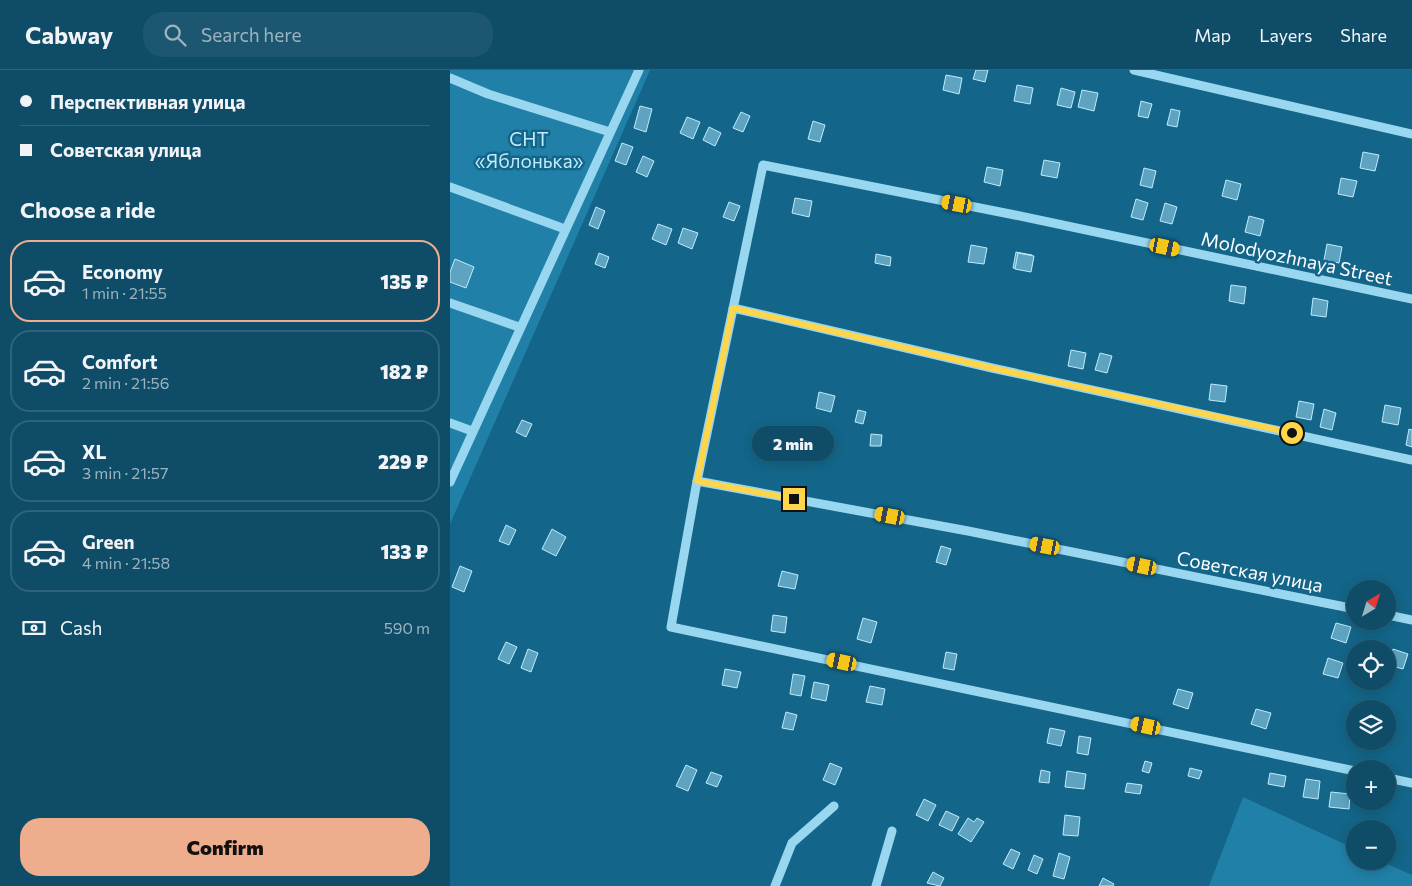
<!DOCTYPE html>
<html lang="en">
<head>
<meta charset="utf-8">
<style>
	:root { --surface:#0e4c67; --page:#1c5670; --text:#f1f3f6; --muted:#9bb4c0; --line:#2e637b; --accent:#eead8d }
	body { margin:0; font-family:Commissioner,sans-serif; background:var(--page); color:var(--text); height:100vh; display:flex; flex-direction:column; font-size:19px; white-space:nowrap }
	* { box-sizing:border-box; margin:0 }
	p { font-size:16px; color:var(--muted) }
	.icon { flex:none; width:28px; height:28px; fill:none; stroke:currentColor; stroke-width:2; stroke-linecap:round; stroke-linejoin:round }
	.map { position:relative; flex:1; overflow:hidden }
	.panel { display:flex; flex-direction:column; background:var(--surface); width:450px }
	.panel>* { flex:none }
	.top-card { display:grid; align-content:center; height:110px; padding:0 20px; background:var(--surface) }
	.needle { width:32px; rotate:38deg }
	.controls { position:absolute; left:896px; top:510px; display:grid; gap:10px }
	.controls a { display:grid; place-items:center; width:50px; height:50px; border-radius:50%; background:var(--surface); box-shadow:0 2px 12px #0003,0 0 0 1px var(--line); font-size:25px }
	.end { position:absolute; width:22px; height:22px; margin:-11px; border:6px solid #ffd54a; background:#111; box-shadow:0 0 0 2px #111 }
	.from { border-radius:50% }
	.bubble { position:absolute; height:35px; border-radius:18px; background:var(--surface); box-shadow:0 2px 12px #0003,0 0 0 1px var(--line); font-size:16px; font-weight:800; line-height:35px; text-align:center }
	.car { position:absolute; width:15px; height:30px; margin:-15px -8px; border-radius:6px; box-shadow:0 0 4px 1px #0007; background:linear-gradient(#f5c518 24%,#345 0 40%,#f5c518 0 76%,#345 0 86%,#f5c518 0) }
	.top-card b { display:flex; align-items:center; gap:18px; height:48px; font-size:19px }
	.top-card b+b { border-top:1px solid var(--line) }
	.top-card i { width:12px; height:12px; background:var(--text) }
	ul { padding:0; list-style:none }
	li { display:flex; align-items:center; gap:15px; height:82px; margin:0 10px 8px; padding:0 10px; border:2px solid var(--line); border-radius:20px }
	li div { flex:1 }
	li b { display:block; font-size:19px }
	li em { font-style:normal; font-weight:800 }
	li.active { border-color:var(--accent) }
	li>.icon { width:45px; height:45px; stroke-width:1.5 }
	h2 { padding:0 20px; font-size:22px; line-height:60px }
	.pay { display:flex; align-items:center; gap:12px; height:55px; padding:0 20px; font-size:19px }
	.pay p { margin-inline-start:auto }
	.primary-button { display:flex; gap:10px; margin-top:auto; padding:10px 20px }
	.primary-button a { flex:1; height:58px; border-radius:20px; background:var(--accent); color:#111; font-size:20px; font-weight:800; line-height:58px; text-align:center }
	header { display:flex; align-items:center; gap:30px; box-sizing:border-box; height:70px; padding:0 25px; background:var(--surface); border-bottom:1px solid var(--line) }
	header strong { font-size:24px }
	nav { display:flex; gap:28px; margin-inline-start:auto; font-size:18px }
	.search { width:350px; height:45px; background:var(--page); display:flex; align-items:center; gap:12px; box-sizing:border-box; padding:0 18px; border-radius:20px; color:var(--muted); font-size:19px }
	main { display:flex; flex:1; min-height:0 }
	.map>svg:first-child { display:block }
	.green { fill:#2180a7 }
	.building { fill:#5ea4c1; stroke:#bfebfc }
	.lines { fill:none; stroke-linecap:round; stroke-linejoin:round }
	.minor { stroke:#99d7f0; stroke-width:9 }
	.route { stroke:#ffd54a; stroke-width:6 }
	.labels { text-anchor:middle; dominant-baseline:central; stroke-width:5; stroke-linejoin:round; paint-order:stroke }
	.park-label { font-size:19px; fill:#bfebfc; stroke:#136689 }
	.street-label { font-size:19px; fill:#fff; stroke:#136689 }
</style>
</head>
<body>
<header>
<strong>Cabway</strong>
<div class="search"><svg class="icon" aria-label="search" viewBox="0 0 24 24"><circle cx="10" cy="10" r="6"/><path d="M15 15l6 6"/></svg>Search here</div>
<nav><a>Map</a><a>Layers</a><a>Share</a></nav>
</header>
<main>
<section class="panel">
<div class="top-card">
<b><i class="from"></i>Перспективная улица</b>
<b><i></i>Советская улица</b>
</div>
<h2>Choose a ride</h2>
<ul>
<li class="active"><svg class="icon" aria-label="car" viewBox="0 0 24 24"><path d="M5 17H2v-5l4-1 3-4h7l3 4 3 1v5h-3M9 17h6M6 11h13"/><circle cx="7" cy="17" r="2"/><circle cx="17" cy="17" r="2"/></svg><div><b>Economy</b><p>1 min · 21:55</p></div><em>135 ₽</em></li>
<li><svg class="icon" aria-label="car" viewBox="0 0 24 24"><path d="M5 17H2v-5l4-1 3-4h7l3 4 3 1v5h-3M9 17h6M6 11h13"/><circle cx="7" cy="17" r="2"/><circle cx="17" cy="17" r="2"/></svg><div><b>Comfort</b><p>2 min · 21:56</p></div><em>182 ₽</em></li>
<li><svg class="icon" aria-label="car" viewBox="0 0 24 24"><path d="M5 17H2v-5l4-1 3-4h7l3 4 3 1v5h-3M9 17h6M6 11h13"/><circle cx="7" cy="17" r="2"/><circle cx="17" cy="17" r="2"/></svg><div><b>XL</b><p>3 min · 21:57</p></div><em>229 ₽</em></li>
<li><svg class="icon" aria-label="car" viewBox="0 0 24 24"><path d="M5 17H2v-5l4-1 3-4h7l3 4 3 1v5h-3M9 17h6M6 11h13"/><circle cx="7" cy="17" r="2"/><circle cx="17" cy="17" r="2"/></svg><div><b>Green</b><p>4 min · 21:58</p></div><em>133 ₽</em></li>
</ul>
<div class="pay"><svg class="icon" aria-label="cash" viewBox="0 0 24 24"><path d="M3 7h18v10H3z"/><circle cx="12" cy="12" r="2"/></svg>Cash<p>590 m</p></div>
<div class="primary-button"><a>Confirm</a></div>
</section>
<div class="map">
<svg width="962" height="816" viewBox="0 0 962 816">
	<rect width="100%" height="100%" fill="#136689"/>
	<g class="green">
		<polygon points="0,0 200,0 0,454"/>
		<polygon points="793,727 905,779 905,791 931,791 962,805 962,816 759,816"/>
	</g>
	<g class="building">
		<polygon points="526,0 538,0 535,12 523,9"/>
		<polygon points="496,5 512,8 509,24 493,20"/>
		<polygon points="567,15 583,18 580,34 564,31"/>
		<polygon points="611,18 625,22 621,38 607,35"/>
		<polygon points="632,20 648,23 644,41 628,37"/>
		<polygon points="691,31 702,34 698,48 688,46"/>
		<polygon points="190,36 202,39 196,62 184,58"/>
		<polygon points="721,39 730,41 727,57 717,55"/>
		<polygon points="291,42 300,46 293,62 283,58"/>
		<polygon points="237,47 250,52 243,69 230,63"/>
		<polygon points="363,51 375,55 370,72 358,69"/>
		<polygon points="259,57 271,63 265,76 253,70"/>
		<polygon points="172,73 183,77 176,95 165,91"/>
		<polygon points="913,82 929,85 925,101 910,98"/>
		<polygon points="193,86 204,91 197,107 186,102"/>
		<polygon points="594,90 610,93 607,108 591,105"/>
		<polygon points="537,97 553,100 550,116 534,112"/>
		<polygon points="694,98 706,101 702,118 690,115"/>
		<polygon points="891,108 907,111 903,127 888,124"/>
		<polygon points="776,110 791,114 787,130 772,126"/>
		<polygon points="345,128 362,131 359,147 342,143"/>
		<polygon points="686,129 698,133 693,150 681,147"/>
		<polygon points="279,132 290,136 284,151 273,147"/>
		<polygon points="715,133 727,137 722,154 710,151"/>
		<polygon points="146,137 155,141 148,159 139,155"/>
		<polygon points="799,146 814,150 810,166 795,162"/>
		<polygon points="208,154 222,159 216,175 202,169"/>
		<polygon points="233,158 248,163 242,179 228,173"/>
		<polygon points="877,174 892,177 889,193 874,190"/>
		<polygon points="521,175 537,178 534,194 518,192"/>
		<polygon points="566,182 582,185 579,201 563,198"/>
		<polygon points="149,183 159,187 155,198 145,194"/>
		<polygon points="568,183 584,186 581,202 565,199"/>
		<polygon points="426,184 441,187 440,196 425,193"/>
		<polygon points="5,189 24,197 16,218 0,212 0,202"/>
		<polygon points="781,215 796,217 794,234 779,231"/>
		<polygon points="863,228 878,231 876,247 861,245"/>
		<polygon points="621,280 636,283 633,299 618,296"/>
		<polygon points="650,283 662,286 657,303 645,300"/>
		<polygon points="761,314 777,316 775,332 759,330"/>
		<polygon points="369,322 385,326 381,342 366,338"/>
		<polygon points="849,331 864,334 861,350 846,347"/>
		<polygon points="935,335 951,338 948,355 932,352"/>
		<polygon points="874,339 886,343 882,360 870,357"/>
		<polygon points="408,340 416,342 413,354 405,352"/>
		<polygon points="72,350 82,354 76,367 66,362"/>
		<polygon points="959,359 962,360 962,377 956,375"/>
		<polygon points="421,364 432,365 431,376 420,376"/>
		<polygon points="56,455 66,460 59,475 49,471"/>
		<polygon points="102,459 116,467 106,486 92,479"/>
		<polygon points="491,476 501,479 496,495 486,492"/>
		<polygon points="10,496 22,501 14,522 2,517"/>
		<polygon points="332,501 348,505 345,519 328,516"/>
		<polygon points="323,545 337,547 335,563 321,561"/>
		<polygon points="413,548 427,552 421,573 407,569"/>
		<polygon points="886,553 901,557 896,573 881,568"/>
		<polygon points="56,572 67,577 59,594 48,589"/>
		<polygon points="78,579 88,583 81,602 71,598"/>
		<polygon points="943,579 958,584 953,599 938,595"/>
		<polygon points="496,582 507,584 504,600 493,598"/>
		<polygon points="878,588 893,593 888,608 873,604"/>
		<polygon points="275,599 291,602 287,618 272,615"/>
		<polygon points="343,604 355,606 351,626 340,624"/>
		<polygon points="364,612 379,615 376,631 361,628"/>
		<polygon points="420,616 435,619 432,635 416,632"/>
		<polygon points="728,619 743,623 738,639 723,634"/>
		<polygon points="806,639 821,643 816,659 801,654"/>
		<polygon points="336,642 347,645 343,660 332,658"/>
		<polygon points="600,658 615,661 611,676 597,673"/>
		<polygon points="629,666 641,668 638,685 627,683"/>
		<polygon points="695,691 702,693 699,703 692,701"/>
		<polygon points="380,693 392,698 385,715 373,710"/>
		<polygon points="236,695 247,700 238,721 226,716"/>
		<polygon points="740,698 752,701 749,709 738,706"/>
		<polygon points="591,700 600,702 599,713 589,712"/>
		<polygon points="617,701 636,704 634,719 615,717"/>
		<polygon points="261,702 272,706 267,717 256,713"/>
		<polygon points="820,703 836,706 834,717 818,714"/>
		<polygon points="856,709 870,711 868,729 853,727"/>
		<polygon points="677,713 692,715 690,724 675,722"/>
		<polygon points="881,722 900,724 899,739 879,737"/>
		<polygon points="474,729 486,735 478,751 466,745"/>
		<polygon points="496,741 509,747 502,761 489,755"/>
		<polygon points="615,745 630,747 628,766 613,765"/>
		<polygon points="518,748 524,752 527,748 534,752 521,772 508,764"/>
		<polygon points="561,779 570,783 563,799 553,794"/>
		<polygon points="609,783 620,787 614,809 603,806"/>
		<polygon points="584,785 593,789 587,804 578,800"/>
		<polygon points="483,802 494,808 490,816 477,813"/>
		<polygon points="653,808 664,814 663,816 649,816"/>
	</g>
	<g class="lines">
		<g class="minor">
			<polyline points="684,0 962,64"/>
			<polyline points="0,8 38,24 160,62"/>
			<polyline points="0,117 115,159"/>
			<polyline points="0,233 69,257"/>
			<polyline points="283,238 542,298 962,390"/>
			<polyline points="0,353 22,361"/>
			<polyline points="247,411 518,461 905,539"/>
			<polyline points="0,412 189,0"/>
			<polyline points="938,545 962,550"/>
			<polyline points="905,701 221,557 247,411 313,95 565,145 962,229"/>
			<polyline points="938,708 962,713"/>
			<polyline points="325,816 342,773 384,736"/>
			<polyline points="426,816 442,761"/>
		</g>
	</g>
	<g class="lines">
		<polyline class="route" points="344,429 247,411 283,238 542,298 842,363"/>
	</g>
	<g class="labels">
		<g class="park-label">
			<text x="79" y="68">СНТ<tspan x="79" dy="22">«Яблонька»</tspan></text>
		</g>
		<g class="street-label">
			<text transform="translate(847 188) rotate(12)">Molodyozhnaya Street</text>
			<text transform="translate(800 501) rotate(11)">Советская улица</text>
		</g>
	</g>
</svg>
<div class="controls">
<a><svg class="needle" viewBox="-14 -14 28 28"><path d="M0-13l5 13h-10z" fill="#e53935"/><path d="M0 13l5-13h-10z" fill="#9bb4c0"/></svg></a>
<a><svg class="icon" aria-label="locate" viewBox="0 0 24 24"><circle cx="12" cy="12" r="6"/><path d="M12 2v4M12 18v4M2 12h4M18 12h4"/></svg></a>
<a><svg class="icon" aria-label="layers" viewBox="0 0 24 24"><path d="M12 4l9 5-9 5-9-5zM3 14l9 5 9-5"/></svg></a>
<a>+</a>
<a>−</a>
</div>
<i class="end from" style="left:842px;top:363px"></i>
<i class="end" style="left:344px;top:429px"></i>
<div class="bubble" style="left:302px;top:356px;width:82px">2 min</div>
<i class="car" style="left:507px;top:134px;rotate:281deg"></i>
<i class="car" style="left:715px;top:177px;rotate:102deg"></i>
<i class="car" style="left:440px;top:446px;rotate:281deg"></i>
<i class="car" style="left:595px;top:476px;rotate:281deg"></i>
<i class="car" style="left:692px;top:496px;rotate:282deg"></i>
<i class="car" style="left:392px;top:592px;rotate:282deg"></i>
<i class="car" style="left:696px;top:656px;rotate:282deg"></i>
</div>
</main>
</body>
</html>
